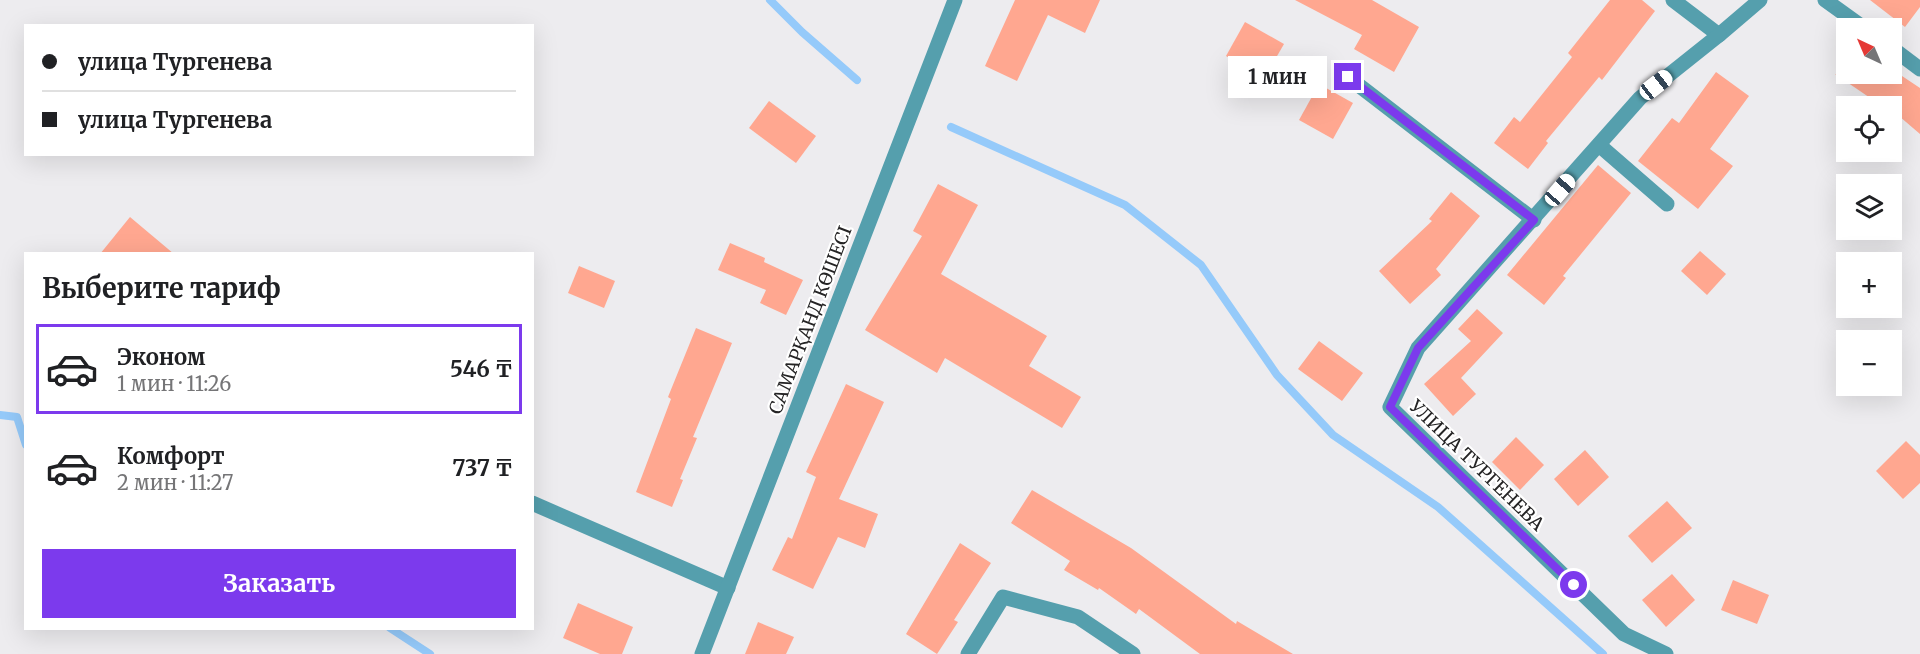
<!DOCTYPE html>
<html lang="ru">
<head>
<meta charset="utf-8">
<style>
	:root { --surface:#fff; --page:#f2f2f2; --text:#202124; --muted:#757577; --line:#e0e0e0; --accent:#7c3aed }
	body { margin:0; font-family:Merriweather,serif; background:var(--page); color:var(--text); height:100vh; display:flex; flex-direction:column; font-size:22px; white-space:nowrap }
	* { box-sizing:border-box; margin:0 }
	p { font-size:20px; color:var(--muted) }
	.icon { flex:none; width:33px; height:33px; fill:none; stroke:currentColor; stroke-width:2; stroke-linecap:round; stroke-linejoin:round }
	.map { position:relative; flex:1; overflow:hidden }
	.details { position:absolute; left:24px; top:252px; width:510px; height:378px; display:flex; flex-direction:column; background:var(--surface); border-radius:0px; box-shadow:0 6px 24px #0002 }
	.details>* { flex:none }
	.top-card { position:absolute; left:24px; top:24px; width:510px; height:132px; border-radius:0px; box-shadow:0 6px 24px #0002; display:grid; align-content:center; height:132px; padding:0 18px; background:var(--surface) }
	.needle { width:39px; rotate:316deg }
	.controls { position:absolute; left:1836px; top:18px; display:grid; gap:12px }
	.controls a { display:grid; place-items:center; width:66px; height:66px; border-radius:0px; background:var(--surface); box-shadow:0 6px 24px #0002; font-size:30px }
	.end { position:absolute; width:27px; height:27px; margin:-14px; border:8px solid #7c3aed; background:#fff; box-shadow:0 0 0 3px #fff }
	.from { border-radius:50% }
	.bubble { position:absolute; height:42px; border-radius:0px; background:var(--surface); box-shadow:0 6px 24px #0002; font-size:20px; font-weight:700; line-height:42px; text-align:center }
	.car { position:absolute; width:18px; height:36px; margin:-18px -9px; border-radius:8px; box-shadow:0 0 4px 2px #0007; background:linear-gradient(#fff 24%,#345 0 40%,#fff 0 76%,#345 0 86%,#fff 0) }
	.top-card b { display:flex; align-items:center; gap:21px; height:57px; font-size:22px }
	.top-card b+b { border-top:2px solid var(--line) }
	.top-card i { width:15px; height:15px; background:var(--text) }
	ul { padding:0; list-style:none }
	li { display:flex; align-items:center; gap:18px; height:90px; margin:0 12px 9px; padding:0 6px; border:3px solid transparent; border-radius:0px }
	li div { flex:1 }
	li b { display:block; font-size:22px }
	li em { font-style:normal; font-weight:700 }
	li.active { border-color:var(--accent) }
	li>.icon { width:54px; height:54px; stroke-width:1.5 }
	h2 { padding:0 18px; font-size:27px; line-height:72px }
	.button { display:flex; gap:12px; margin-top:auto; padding:12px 18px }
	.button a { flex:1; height:69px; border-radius:0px; background:var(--accent); color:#fff; font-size:24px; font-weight:700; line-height:69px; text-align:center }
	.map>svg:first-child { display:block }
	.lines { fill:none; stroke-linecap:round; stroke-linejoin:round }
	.stream { stroke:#95cafa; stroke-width:8 }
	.building { fill:#ffa790 }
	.minor { stroke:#559fad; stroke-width:15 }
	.route { stroke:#7c3aed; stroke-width:8 }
	.labels { text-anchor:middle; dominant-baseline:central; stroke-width:4.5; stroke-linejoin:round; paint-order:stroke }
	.street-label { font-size:18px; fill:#252425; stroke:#fff }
</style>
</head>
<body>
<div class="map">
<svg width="1920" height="654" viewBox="0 0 1920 654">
	<rect width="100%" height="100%" fill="#edecef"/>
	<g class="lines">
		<g class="stream">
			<polyline points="770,0 802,32 857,80"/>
			<polyline points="951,127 1125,205 1201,265 1277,375 1333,435 1438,507 1603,654"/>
			<polyline points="0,415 17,417 26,445"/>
			<polyline points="390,628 430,654"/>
		</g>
	</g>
	<g class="building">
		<polygon points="1015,0 1100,0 1085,33 1048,15 1017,81 985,66"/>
		<polygon points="1295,0 1372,0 1419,27 1394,72 1354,49 1362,35"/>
		<polygon points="1610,0 1642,0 1655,11 1602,80 1599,77 1546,141 1548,143 1528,169 1494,143 1514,117 1520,122 1572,57 1568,53"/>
		<polygon points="1870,0 1920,0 1920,7 1905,27"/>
		<polygon points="1245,22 1284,44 1265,77 1226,56"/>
		<polygon points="1716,72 1749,96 1710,149 1733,166 1698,209 1638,161 1672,118 1679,123"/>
		<polygon points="1835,74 1899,74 1920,88 1920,134 1892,110 1892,106 1882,106"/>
		<polygon points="1319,84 1353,103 1333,139 1299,120"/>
		<polygon points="769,101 816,136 796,163 749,128"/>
		<polygon points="1598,165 1631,193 1563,276 1566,278 1544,305 1507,275"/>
		<polygon points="938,184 978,205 941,274 1047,336 1029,366 1081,397 1062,428 945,358 937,373 865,330 922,236 913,231"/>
		<polygon points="1451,192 1480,216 1436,269 1441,275 1410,304 1379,271 1432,221 1429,219"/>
		<polygon points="130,217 174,254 100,254"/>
		<polygon points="730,243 765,258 764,262 803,280 786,315 760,303 766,290 718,270"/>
		<polygon points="1700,251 1726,274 1707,295 1681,271"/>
		<polygon points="579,266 615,281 604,308 568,293"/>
		<polygon points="1477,309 1503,333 1461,378 1476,394 1453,416 1424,384 1471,341 1458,329"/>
		<polygon points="696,328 732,343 693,437 697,438 680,479 683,480 672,507 636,492 671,399 668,397"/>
		<polygon points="1319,341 1363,373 1342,401 1298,369"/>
		<polygon points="846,384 884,402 839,499 878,514 865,548 838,537 813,589 772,570 788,537 792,539 816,477 806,472"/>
		<polygon points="1516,437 1544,465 1520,490 1492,462"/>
		<polygon points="1906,441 1920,455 1920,483 1903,499 1876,471"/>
		<polygon points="1585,450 1609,477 1578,506 1554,479"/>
		<polygon points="1032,490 1131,548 1236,624 1237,621 1293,654 1200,654 1139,609 1136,614 1099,588 1098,590 1064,570 1070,561 1011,523"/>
		<polygon points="1667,501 1692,528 1652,563 1628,536"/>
		<polygon points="960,543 991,563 954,620 958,622 937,654 906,634"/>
		<polygon points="1672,574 1695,600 1666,627 1642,600"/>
		<polygon points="1733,580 1769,595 1757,624 1721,610"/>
		<polygon points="578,603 633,627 622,654 600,654 563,638"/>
		<polygon points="758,622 794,637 786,654 745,654"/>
	</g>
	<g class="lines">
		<g class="minor">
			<polyline points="1673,0 1719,35 1760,0"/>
			<polyline points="1825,0 1864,28"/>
			<polyline points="1892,48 1920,69"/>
			<polyline points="1348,77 1534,220"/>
			<polyline points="1599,145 1667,204"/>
			<polyline points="532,503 728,588"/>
			<polyline points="702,654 955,0"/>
			<polyline points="968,654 1003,597 1078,617 1133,654"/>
			<polyline points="1666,654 1624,634 1390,407 1418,348 1640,98 1719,35"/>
		</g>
	</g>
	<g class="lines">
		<polyline class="route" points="1348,77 1534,220 1418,348 1390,407 1574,585"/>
	</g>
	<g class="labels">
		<g class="street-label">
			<text transform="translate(810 320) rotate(-69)">САМАРҚАНД КӨШЕСІ</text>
			<text transform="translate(1477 465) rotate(44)">УЛИЦА ТУРГЕНЕВА</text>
		</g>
	</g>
</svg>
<div class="controls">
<a><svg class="needle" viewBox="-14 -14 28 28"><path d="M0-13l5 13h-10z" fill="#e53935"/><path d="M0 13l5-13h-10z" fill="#757577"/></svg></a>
<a><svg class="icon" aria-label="locate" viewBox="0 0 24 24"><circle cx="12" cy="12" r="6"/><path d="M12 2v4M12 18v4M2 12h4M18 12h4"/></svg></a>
<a><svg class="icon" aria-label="layers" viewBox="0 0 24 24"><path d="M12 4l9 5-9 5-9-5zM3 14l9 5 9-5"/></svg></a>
<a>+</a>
<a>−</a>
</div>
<i class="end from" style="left:1574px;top:585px"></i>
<i class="end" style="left:1348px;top:77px"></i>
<div class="bubble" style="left:1228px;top:56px;width:99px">1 мин</div>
<i class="car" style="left:1656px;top:85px;rotate:52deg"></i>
<i class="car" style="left:1560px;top:190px;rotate:41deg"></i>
<div class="top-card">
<b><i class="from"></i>улица Тургенева</b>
<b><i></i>улица Тургенева</b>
</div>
<section class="details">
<h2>Выберите тариф</h2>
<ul>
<li class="active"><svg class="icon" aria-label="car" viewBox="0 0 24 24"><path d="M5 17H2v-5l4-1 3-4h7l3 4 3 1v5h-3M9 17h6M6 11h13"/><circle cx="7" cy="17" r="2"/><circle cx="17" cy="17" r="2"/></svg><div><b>Эконом</b><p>1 мин · 11:26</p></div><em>546 ₸</em></li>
<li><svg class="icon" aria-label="car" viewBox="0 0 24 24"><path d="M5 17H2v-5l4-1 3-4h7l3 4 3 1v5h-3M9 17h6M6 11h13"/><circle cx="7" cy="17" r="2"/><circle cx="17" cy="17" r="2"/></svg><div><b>Комфорт</b><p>2 мин · 11:27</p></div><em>737 ₸</em></li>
</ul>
<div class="button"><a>Заказать</a></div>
</section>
</div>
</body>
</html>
